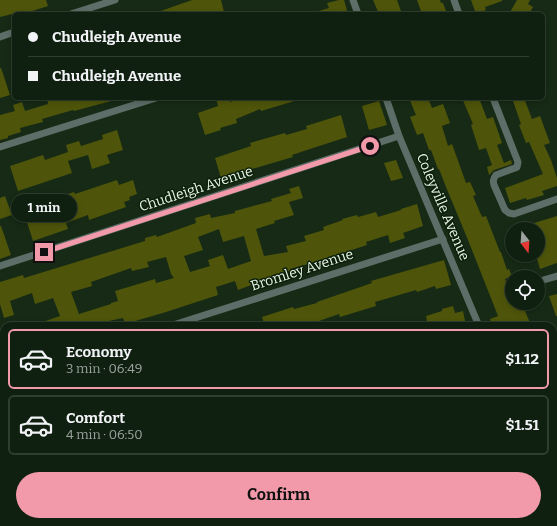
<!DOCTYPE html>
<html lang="en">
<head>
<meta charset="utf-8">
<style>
	:root { --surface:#102010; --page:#192819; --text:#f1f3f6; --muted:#9ca39f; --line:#303e30; --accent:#f39aaa }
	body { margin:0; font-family:Bitter,serif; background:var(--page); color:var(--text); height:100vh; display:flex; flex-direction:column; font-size:15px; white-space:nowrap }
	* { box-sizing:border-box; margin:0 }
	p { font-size:13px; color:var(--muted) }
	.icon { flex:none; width:22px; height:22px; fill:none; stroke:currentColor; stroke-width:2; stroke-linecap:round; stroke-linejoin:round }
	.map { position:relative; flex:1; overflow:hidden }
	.panel { position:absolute; left:0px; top:322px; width:557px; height:204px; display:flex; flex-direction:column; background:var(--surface); border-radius:12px 12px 0 0; box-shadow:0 2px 6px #0003,0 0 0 1px var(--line) }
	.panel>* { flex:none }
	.guide { position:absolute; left:12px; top:12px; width:533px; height:88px; border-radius:6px; box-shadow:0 2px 6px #0003,0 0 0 1px var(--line); display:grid; align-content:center; height:88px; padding:0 16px; background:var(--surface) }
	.needle { width:26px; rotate:163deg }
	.controls { position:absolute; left:505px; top:222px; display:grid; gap:8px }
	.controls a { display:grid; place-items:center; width:40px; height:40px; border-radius:50%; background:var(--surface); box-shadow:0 2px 6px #0003,0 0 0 1px var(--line); font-size:20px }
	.end { position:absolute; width:18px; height:18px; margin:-9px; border:5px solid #f39aaa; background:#111; box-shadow:0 0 0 2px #111 }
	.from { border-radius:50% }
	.bubble { position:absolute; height:28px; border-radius:14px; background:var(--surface); box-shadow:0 2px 6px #0003,0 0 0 1px var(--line); font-size:13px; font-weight:700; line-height:28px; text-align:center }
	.guide b { display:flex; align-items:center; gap:14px; height:38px; font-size:15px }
	.guide b+b { border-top:1px solid var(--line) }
	.guide i { width:10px; height:10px; background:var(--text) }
	ul { padding:7px 0 0; list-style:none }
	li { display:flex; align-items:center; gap:12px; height:60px; margin:0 8px 6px; padding:0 8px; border:2px solid var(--line); border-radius:6px }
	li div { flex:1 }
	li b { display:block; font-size:15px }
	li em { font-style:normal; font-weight:700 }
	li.on { border-color:var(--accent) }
	li>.icon { width:36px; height:36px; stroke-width:1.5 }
	.cta { display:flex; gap:8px; margin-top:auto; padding:8px 16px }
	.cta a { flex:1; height:46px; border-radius:24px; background:var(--accent); color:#111; font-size:16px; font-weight:700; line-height:46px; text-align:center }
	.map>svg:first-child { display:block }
	.building { fill:#4e550a; fill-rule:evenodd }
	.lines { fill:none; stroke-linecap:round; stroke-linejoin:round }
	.street { stroke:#5d6d67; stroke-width:7 }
	.highway { stroke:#acd3c3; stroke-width:12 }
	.route { stroke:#f39aaa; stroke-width:5 }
	.labels { text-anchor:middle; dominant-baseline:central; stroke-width:3; stroke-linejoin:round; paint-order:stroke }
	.street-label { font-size:14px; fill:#e8f5e6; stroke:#0d200b }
</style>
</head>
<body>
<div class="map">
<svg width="557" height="526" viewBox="0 0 557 526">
	<rect width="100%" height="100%" fill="#162a15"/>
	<g class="building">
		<polygon points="0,0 46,0 48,6 23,14 12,14 0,17"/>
		<polygon points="192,0 221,0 224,12 217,14 156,14 155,13"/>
		<polygon points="339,0 344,0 348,14 316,14 315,12 329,8 327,3"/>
		<polygon points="373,0 397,0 402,14 379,14"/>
		<polygon points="417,0 440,0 441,3 443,3 447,14 422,14"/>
		<polygon points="471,0 502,0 502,1 485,7 486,10 476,14"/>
		<polygon points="517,0 530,0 528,4 533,7 529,14 509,14"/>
		<polygon points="0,68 1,68 10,95 0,98"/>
		<polygon points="47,98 115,98 115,100 74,111 73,110 42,119 43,122 20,128 21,132 8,136 8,138 0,140 0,115 15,111 13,105 22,102 25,111 48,104"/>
		<polygon points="216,98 229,98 230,102 240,98 298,98 298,100 261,111 260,109 236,119 237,123 220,128 221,130 205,135 198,113 218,106"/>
		<polygon points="409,98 428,98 432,108 443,104 450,123 442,126 448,146 452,144 466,183 470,182 476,195 473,196 482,217 486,216 500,252 501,252 507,270 509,269 512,276 505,279 512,299 512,303 513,303 516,309 523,306 530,323 523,326 492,326 490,319 498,316 468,240 446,187 439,169 438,169 431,150 429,150 423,133 417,135 410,117 416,115"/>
		<polygon points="462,98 479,98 487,119 493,117 502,143 497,145 504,163 511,160 512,164 494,170 489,175 487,167 492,165 486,148 479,150 471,125 473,124"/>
		<polygon points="512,98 524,98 532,119 540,116 550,143 544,145 551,160 557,178 557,186 542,191 544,195 527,200 526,198 510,203 505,188 543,174 529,142 526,143 519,125 521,124"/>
		<polygon points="379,101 387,125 369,130 362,106"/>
		<polygon points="341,115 347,137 310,149 292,155 293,157 221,178 215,158 251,146 250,143 285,133 286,135 307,129 306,126"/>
		<polygon points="117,130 123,150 107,155 110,163 92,169 88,155 68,161 72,173 18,191 10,166 43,155 45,160 68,152 66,145 79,141 81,146 103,139 102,135"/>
		<polygon points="396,160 403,178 391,181 384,163"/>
		<polygon points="117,180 119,185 133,180 137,194 129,197 130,200 124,202 126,207 89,220 88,215 66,223 68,229 33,241 25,216 64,202 62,196 74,192 75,194"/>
		<path d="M299 186 303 198 289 202 294 215 274 221 275 223 256 229 264 256 288 252 286 246 306 241 304 236 324 230 323 227 343 220 342 219 357 215 358 217 376 212 378 217 401 210V209L417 204 423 226 403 233 405 238 390 243 388 235 366 242 367 245 315 262 290 269V271L271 276 272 279 254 284 238 290 235 281 216 287 218 295 166 312 125 324 123 318 104 322 105 326H34V325L60 316 53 298 35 304 32 293 10 301 14 315 4 318 0 304V282L23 275 24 278 145 241V238L156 235 157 237 196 223 195 218 210 214 211 218 235 213V211L272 201 271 199 291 193 289 189ZM219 229 223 242 244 236 251 261 228 269 223 255 208 260 210 266 190 272 184 256 203 250 198 237ZM166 257 171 274 174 278 156 283 155 279 115 291 118 301 111 303V304L79 314 71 292 92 286 91 282 131 268 132 271 149 267 147 262Z"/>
		<polygon points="5,196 12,215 0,219 0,198"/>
		<polygon points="557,216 557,263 540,269 536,255 538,255 538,229 518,229 518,228"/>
		<polygon points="0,226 1,226 11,255 0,259"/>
		<polygon points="444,260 451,285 436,289 435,286 417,292 416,290 375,302 376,306 340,317 339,314 319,321 320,326 265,326 262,317 293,307 294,309 317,303 317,302 372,283 371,281"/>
		<polygon points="557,294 557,316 556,316 549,296"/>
		<polygon points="453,306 455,313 463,311 466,326 428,326 426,316 442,311 442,309"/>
	</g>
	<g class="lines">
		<g class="street">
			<polyline points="353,0 358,14"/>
			<polyline points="454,0 459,14"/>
			<polyline points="71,14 115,0"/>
			<polyline points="0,37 14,32"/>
			<polyline points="386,98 399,136 479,326"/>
			<path d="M493 98 518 162 517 167 515 168 496 175C493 179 493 181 494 185L505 210 509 213 514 214 557 199"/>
			<polyline points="0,147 156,98"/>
			<polyline points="0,266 399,136"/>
			<polyline points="540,281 557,276"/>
			<polyline points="170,326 443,239"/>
			<polyline points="0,381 4,379"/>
			<polyline points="0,498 4,496"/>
			<polyline points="553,501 557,502"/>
			<polyline points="282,522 283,526"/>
			<polyline points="399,526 411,522"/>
		</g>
		<g class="highway">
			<polyline points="553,389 557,388"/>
			<polyline points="553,403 557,402"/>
			<polyline points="120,526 132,522"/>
			<polyline points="173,526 186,522"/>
		</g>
	</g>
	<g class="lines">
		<polyline class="route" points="44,252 370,146"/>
	</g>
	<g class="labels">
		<g class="street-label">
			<text transform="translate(196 189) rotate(-18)">Chudleigh Avenue</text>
			<text transform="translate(443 207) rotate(67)">Coleyville Avenue</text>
			<text transform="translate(302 270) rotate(-18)">Bromley Avenue</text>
		</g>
	</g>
</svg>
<div class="controls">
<a><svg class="needle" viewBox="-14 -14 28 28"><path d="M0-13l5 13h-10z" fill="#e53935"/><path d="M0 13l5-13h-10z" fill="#9ca39f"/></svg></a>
<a><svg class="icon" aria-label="locate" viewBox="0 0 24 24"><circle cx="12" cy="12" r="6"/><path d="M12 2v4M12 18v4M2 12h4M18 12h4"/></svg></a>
</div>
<i class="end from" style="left:370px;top:146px"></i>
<i class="end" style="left:44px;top:252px"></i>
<div class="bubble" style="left:11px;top:194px;width:66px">1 min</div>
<div class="guide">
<b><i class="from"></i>Chudleigh Avenue</b>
<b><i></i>Chudleigh Avenue</b>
</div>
<section class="panel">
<ul>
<li class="on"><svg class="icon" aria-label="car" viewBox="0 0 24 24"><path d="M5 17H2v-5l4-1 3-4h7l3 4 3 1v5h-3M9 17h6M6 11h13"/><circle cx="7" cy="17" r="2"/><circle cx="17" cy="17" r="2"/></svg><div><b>Economy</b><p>3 min · 06:49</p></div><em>$1.12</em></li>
<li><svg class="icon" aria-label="car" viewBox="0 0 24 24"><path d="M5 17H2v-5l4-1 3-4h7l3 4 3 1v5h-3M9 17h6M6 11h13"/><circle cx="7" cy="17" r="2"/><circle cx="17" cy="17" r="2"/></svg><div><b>Comfort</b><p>4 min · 06:50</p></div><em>$1.51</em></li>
</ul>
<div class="cta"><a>Confirm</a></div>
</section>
</div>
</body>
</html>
